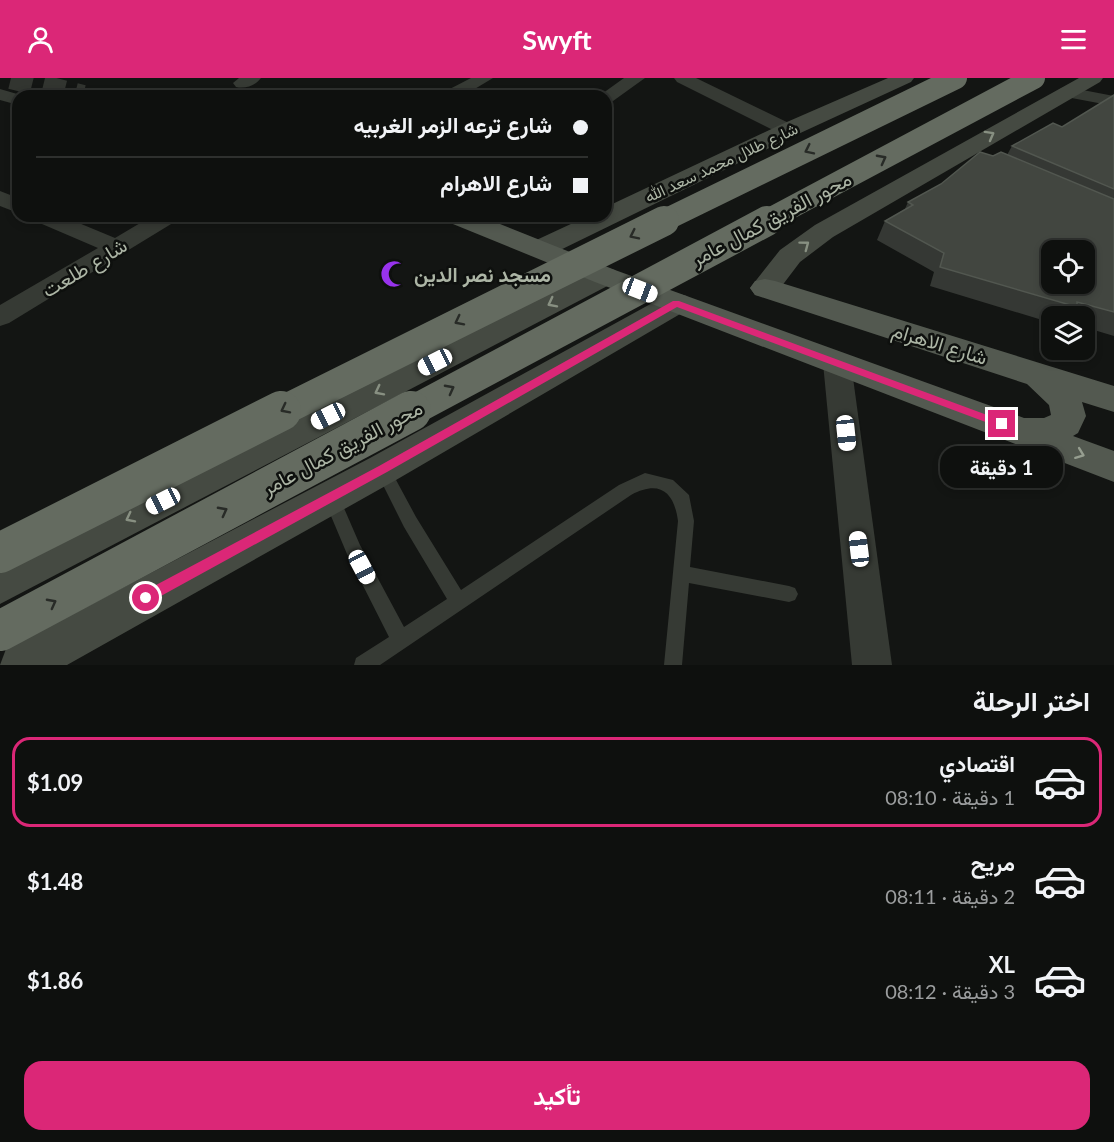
<!DOCTYPE html>
<html lang="ar">
<head>
<meta charset="utf-8">
<style>
	:root { --surface:#0e100e; --page:#1c1e1c; --text:#f1f3f6; --muted:#9b9d9e; --line:#2e302e; --accent:#db2777 }
	body { margin:0; font-family:Lato,Vazirmatn,sans-serif; background:var(--page); color:var(--text); direction:rtl; height:100vh; display:flex; flex-direction:column; font-size:22px; white-space:nowrap }
	* { box-sizing:border-box; margin:0 }
	p { font-size:20px; color:var(--muted) }
	.icon { flex:none; width:33px; height:33px; fill:none; stroke:currentColor; stroke-width:2; stroke-linecap:round; stroke-linejoin:round }
	.map { position:relative; height:587px; overflow:hidden; direction:ltr }
	.panel { display:flex; flex-direction:column; background:var(--surface); flex:1 }
	.panel>* { flex:none }
	.banner { position:absolute; left:12px; top:12px; width:600px; height:132px; border-radius:18px; box-shadow:0 3px 9px #0003,0 0 0 2px var(--line); direction:rtl; display:grid; align-content:center; height:132px; padding:0 24px; background:var(--surface) }
	.fabs { position:absolute; left:1041px; top:162px; display:grid; gap:12px }
	.fabs a { display:grid; place-items:center; width:54px; height:54px; border-radius:12px; background:var(--surface); box-shadow:0 3px 9px #0003,0 0 0 2px var(--line); font-size:30px }
	.end { position:absolute; width:27px; height:27px; margin:-14px; border:8px solid #db2777; background:#fff; box-shadow:0 0 0 3px #fff }
	.from { border-radius:50% }
	.bubble { position:absolute; height:42px; border-radius:18px; background:var(--surface); box-shadow:0 3px 9px #0003,0 0 0 2px var(--line); font-size:20px; font-weight:700; line-height:42px; text-align:center; direction:rtl }
	.car { position:absolute; width:18px; height:36px; margin:-18px -9px; border-radius:8px; box-shadow:0 0 4px 2px #0007; background:linear-gradient(#fff 24%,#345 0 40%,#fff 0 76%,#345 0 86%,#fff 0) }
	.banner b { display:flex; align-items:center; gap:21px; height:57px; font-size:22px }
	.banner b+b { border-top:2px solid var(--line) }
	.banner i { width:15px; height:15px; background:var(--text) }
	ul { padding:0; list-style:none }
	li { display:flex; align-items:center; gap:18px; height:90px; margin:0 12px 9px; padding:0 12px; border:3px solid transparent; border-radius:18px }
	li div { flex:1 }
	li b { display:block; font-size:22px }
	li em { font-style:normal; font-weight:700 }
	li.on { border-color:var(--accent) }
	li>.icon { width:54px; height:54px; stroke-width:1.5 }
	h2 { padding:0 24px; font-size:27px; line-height:72px }
	.cta { display:flex; gap:12px; margin-top:auto; padding:12px 24px }
	.cta a { flex:1; height:69px; border-radius:18px; background:var(--accent); color:#fff; font-size:24px; font-weight:700; line-height:69px; text-align:center }
	header { display:flex; justify-content:space-between; align-items:center; height:78px; padding:0 24px; background:var(--accent); color:#fff; font-size:27px; font-weight:700 }
	.map>svg:first-child { display:block }
	.lines { fill:none; stroke-linecap:round; stroke-linejoin:round }
	.primary-tunnel { stroke:#323530; stroke-width:22; stroke-dasharray:22 11; stroke-linecap:butt }
	.service { fill:#363a34; fill-rule:evenodd }
	.minor { fill:#363a34; fill-rule:evenodd }
	.secondary { fill:#454a42; fill-rule:evenodd }
	.primary { fill:#535950; fill-rule:evenodd }
	.motorway-bridge-far2 { stroke:#646b60; stroke-width:22 }
	.motorway-bridge-far1 { stroke:#646b60; stroke-width:30 }
	.motorway-bridge { stroke:#646b60; stroke-width:40 }
	.wall { fill:#353834 }
	.building { fill:#424640; stroke:#525750; stroke-width:1.5; fill-rule:evenodd }
	.oneway { stroke:#889082 }
	.oneway2 { stroke:#282b27 }
	.oneway3 { stroke:#969e90 }
	.route { fill:#db2777 }
	.labels { text-anchor:middle; dominant-baseline:central; stroke-width:5; stroke-linejoin:round; paint-order:stroke }
	.far-street-label { font-size:16px; fill:#acb5a5; stroke:#0e100e }
	.street-label { font-size:20px; fill:#acb5a5; stroke:#0e100e }
	.poi-label { font-size:20px; font-weight:bold; fill:#acb5a5; stroke:#0e100e; text-anchor:start }
</style>
</head>
<body>
<header><svg class="icon" aria-label="menu" viewBox="0 0 24 24"><path d="M4 6h16M4 12h16M4 18h16"/></svg>Swyft<svg class="icon" aria-label="person" viewBox="0 0 24 24"><circle cx="12" cy="8" r="4"/><path d="M4 21q1-7 8-7t8 7"/></svg></header>
<div class="map">
<svg width="1114" height="587" viewBox="0 0 1114 587">
	<rect width="100%" height="100%" fill="#131513"/>
	<g class="lines">
		<polyline class="primary-tunnel" points="11,0 83,18"/>
		<path class="service" d="M383 385 388 387 416 439 461 512 619 407 645 395 673 402 689 417 694 443 690 489 789 508 795 510 798 516 795 522 789 524 689 505 682 587H664L678 443C674 413 659 402 631 417L380 587H354L356 580 389 559 347 476 323 419 325 414 331 412 337 414 360 467 404 549 447 521 404 449 375 391 378 387Z"/>
		<g class="minor">
			<path d="M239 0H261C255 8 245 11 236 9L233 5Z"/>
			<polygon points="471,0 493,0 463,18 441,18 444,14"/>
			<polygon points="624,0 645,0 613,23 606,24 606,18 599,18"/>
			<polygon points="674,0 696,0 795,48 798,52 795,56 781,56 677,4"/>
			<polygon points="1067,9 1114,18 1114,28 1061,18 1058,14 1061,10"/>
			<polygon points="0,11 24,18 18,18 18,27 0,22"/>
			<polygon points="0,113 18,120 18,135 0,128"/>
			<polygon points="32,138 62,138 115,160 152,138 179,138 176,143 9,245 0,248 0,227 98,170 35,143"/>
			<polygon points="837,275 847,278 851,285 892,587 852,587 823,285 827,278"/>
		</g>
		<g class="secondary">
			<polygon points="888,0 914,0 911,4 796,57 550,177 540,179 530,177 526,171 530,165 588,138 606,138 606,129 780,47"/>
			<polygon points="1079,0 1103,0 1100,4 833,159 800,184 775,217 765,219 755,217 750,210 780,172 815,147"/>
			<polygon points="605,189 615,192 619,198 615,204 0,526 0,484 595,192"/>
			<polygon points="676,215 687,218 691,225 687,232 396,402 67,587 0,587 6,571 370,380 665,218"/>
		</g>
		<polygon class="primary" points="444,138 480,138 615,192 1024,340 1044,340 1051,337 1049,327 1027,306 755,217 750,210 755,203 765,201 775,203 1114,308 1114,334 1082,324 1086,338 1078,355 1073,358 1114,373 1114,404 595,204 448,144"/>
		<g class="motorway-bridge-far2">
			<polyline points="661,144 956,0"/>
			<polyline points="764,144 1034,0"/>
		</g>
		<g class="motorway-bridge-far1">
			<polyline points="278,335 664,143"/>
			<polyline points="408,335 767,143"/>
		</g>
		<g class="motorway-bridge">
			<polyline points="0,475 281,333"/>
			<polyline points="0,553 411,333"/>
		</g>
	</g>
	<polygon class="wall" points="1114,17 1114,258 1084,249 1084,238 1052,238 1052,245 930,208 934,194 877,162 885,143 905,131 908,124 993,78 1007,77 1012,68 1062,49"/>
	<g class="building">
		<polygon points="1114,17 1114,111 1012,68 1053,45 1062,49"/>
		<path d="M980 74 993 78 1001 74 1114 121V234L1077 224V229L940 189 944 175 885 143 913 127 908 124 941 106ZM1052 172H1084V206H1052Z"/>
	</g>
	<defs><path id="oneway-chevron" d="M-2-3.5L2.5 0L-2 3.5" fill="none" stroke-width="1.6" stroke-linecap="round" stroke-linejoin="round" transform="scale(1.5)"/></defs>
	<g class="oneway">
		<use href="#oneway-chevron" transform="translate(990 57) rotate(-29)"/>
		<use href="#oneway-chevron" transform="translate(805 167) rotate(-37)"/>
		<use href="#oneway-chevron" transform="translate(552 225) rotate(153)"/>
		<use href="#oneway-chevron" transform="translate(379 313) rotate(153)"/>
		<use href="#oneway-chevron" transform="translate(130 440) rotate(153)"/>
	</g>
	<g class="oneway2">
		<use href="#oneway-chevron" transform="translate(809 72) rotate(154)"/>
		<use href="#oneway-chevron" transform="translate(882 81) rotate(-28)"/>
		<use href="#oneway-chevron" transform="translate(634 157) rotate(154)"/>
		<use href="#oneway-chevron" transform="translate(459 243) rotate(153)"/>
		<use href="#oneway-chevron" transform="translate(450 311) rotate(-28)"/>
		<use href="#oneway-chevron" transform="translate(285 331) rotate(153)"/>
		<use href="#oneway-chevron" transform="translate(223 433) rotate(-28)"/>
		<use href="#oneway-chevron" transform="translate(52 525) rotate(-28)"/>
	</g>
	<use class="oneway3" href="#oneway-chevron" transform="translate(1080 376) rotate(21)"/>
	<polygon class="route" points="673,223 679,223 1006,344 1008,346 1006,349 999,349 677,229 387,394 150,524 141,524 139,520 141,515 379,388"/>
	<defs>
		<symbol id="mosque-bare" viewBox="-9 -9 18 18"><path d="M3.5-4.9A6 6 0 1 0 3.5 4.9A5 5 0 1 1 3.5-4.9Z" fill="#9833ed" stroke="#0e100e" stroke-width="2.5" paint-order="stroke"/></symbol>
	</defs>
	<g fill-rule="evenodd">
		<use href="#mosque-bare" x="375" y="177" width="38" height="38"/>
	</g>
	<g class="labels">
		<g class="far-street-label">
			<text transform="translate(721 84) rotate(-25)">شارع طلال محمد سعد الله</text>
		</g>
		<g class="street-label">
			<text transform="translate(771 140) rotate(-28)">محور الفريق كمال عامر</text>
			<text transform="translate(84 189) rotate(-31)">شارع طلعت</text>
			<text transform="translate(940 265) rotate(17)">شارع الاهرام</text>
			<text transform="translate(342 369) rotate(-28)">محور الفريق كمال عامر</text>
		</g>
		<g class="poi-label">
			<text x="414" y="196">مسجد نصر الدين</text>
		</g>
	</g>
</svg>
<div class="fabs">
<a><svg class="icon" aria-label="locate" viewBox="0 0 24 24"><circle cx="12" cy="12" r="6"/><path d="M12 2v4M12 18v4M2 12h4M18 12h4"/></svg></a>
<a><svg class="icon" aria-label="layers" viewBox="0 0 24 24"><path d="M12 4l9 5-9 5-9-5zM3 14l9 5 9-5"/></svg></a>
</div>
<i class="end from" style="left:146px;top:520px"></i>
<i class="end" style="left:1002px;top:346px"></i>
<div class="bubble" style="left:940px;top:368px;width:123px">1 دقيقة</div>
<i class="car" style="left:640px;top:212px;rotate:111deg"></i>
<i class="car" style="left:435px;top:284px;rotate:243deg"></i>
<i class="car" style="left:328px;top:338px;rotate:243deg"></i>
<i class="car" style="left:846px;top:355px;rotate:174deg"></i>
<i class="car" style="left:163px;top:423px;rotate:243deg"></i>
<i class="car" style="left:859px;top:471px;rotate:353deg"></i>
<i class="car" style="left:362px;top:489px;rotate:152deg"></i>
<div class="banner">
<b><i class="from"></i>شارع ترعه الزمر الغربيه</b>
<b><i></i>شارع الاهرام</b>
</div>
</div>
<section class="panel">
<h2>اختر الرحلة</h2>
<ul>
<li class="on"><svg class="icon" aria-label="car" viewBox="0 0 24 24"><path d="M5 17H2v-5l4-1 3-4h7l3 4 3 1v5h-3M9 17h6M6 11h13"/><circle cx="7" cy="17" r="2"/><circle cx="17" cy="17" r="2"/></svg><div><b>اقتصادي</b><p>1 دقيقة · 08:10</p></div><em>$1.09</em></li>
<li><svg class="icon" aria-label="car" viewBox="0 0 24 24"><path d="M5 17H2v-5l4-1 3-4h7l3 4 3 1v5h-3M9 17h6M6 11h13"/><circle cx="7" cy="17" r="2"/><circle cx="17" cy="17" r="2"/></svg><div><b>مريح</b><p>2 دقيقة · 08:11</p></div><em>$1.48</em></li>
<li><svg class="icon" aria-label="car" viewBox="0 0 24 24"><path d="M5 17H2v-5l4-1 3-4h7l3 4 3 1v5h-3M9 17h6M6 11h13"/><circle cx="7" cy="17" r="2"/><circle cx="17" cy="17" r="2"/></svg><div><b>XL</b><p>3 دقيقة · 08:12</p></div><em>$1.86</em></li>
</ul>
<div class="cta"><a>تأكيد</a></div>
</section>
</body>
</html>
